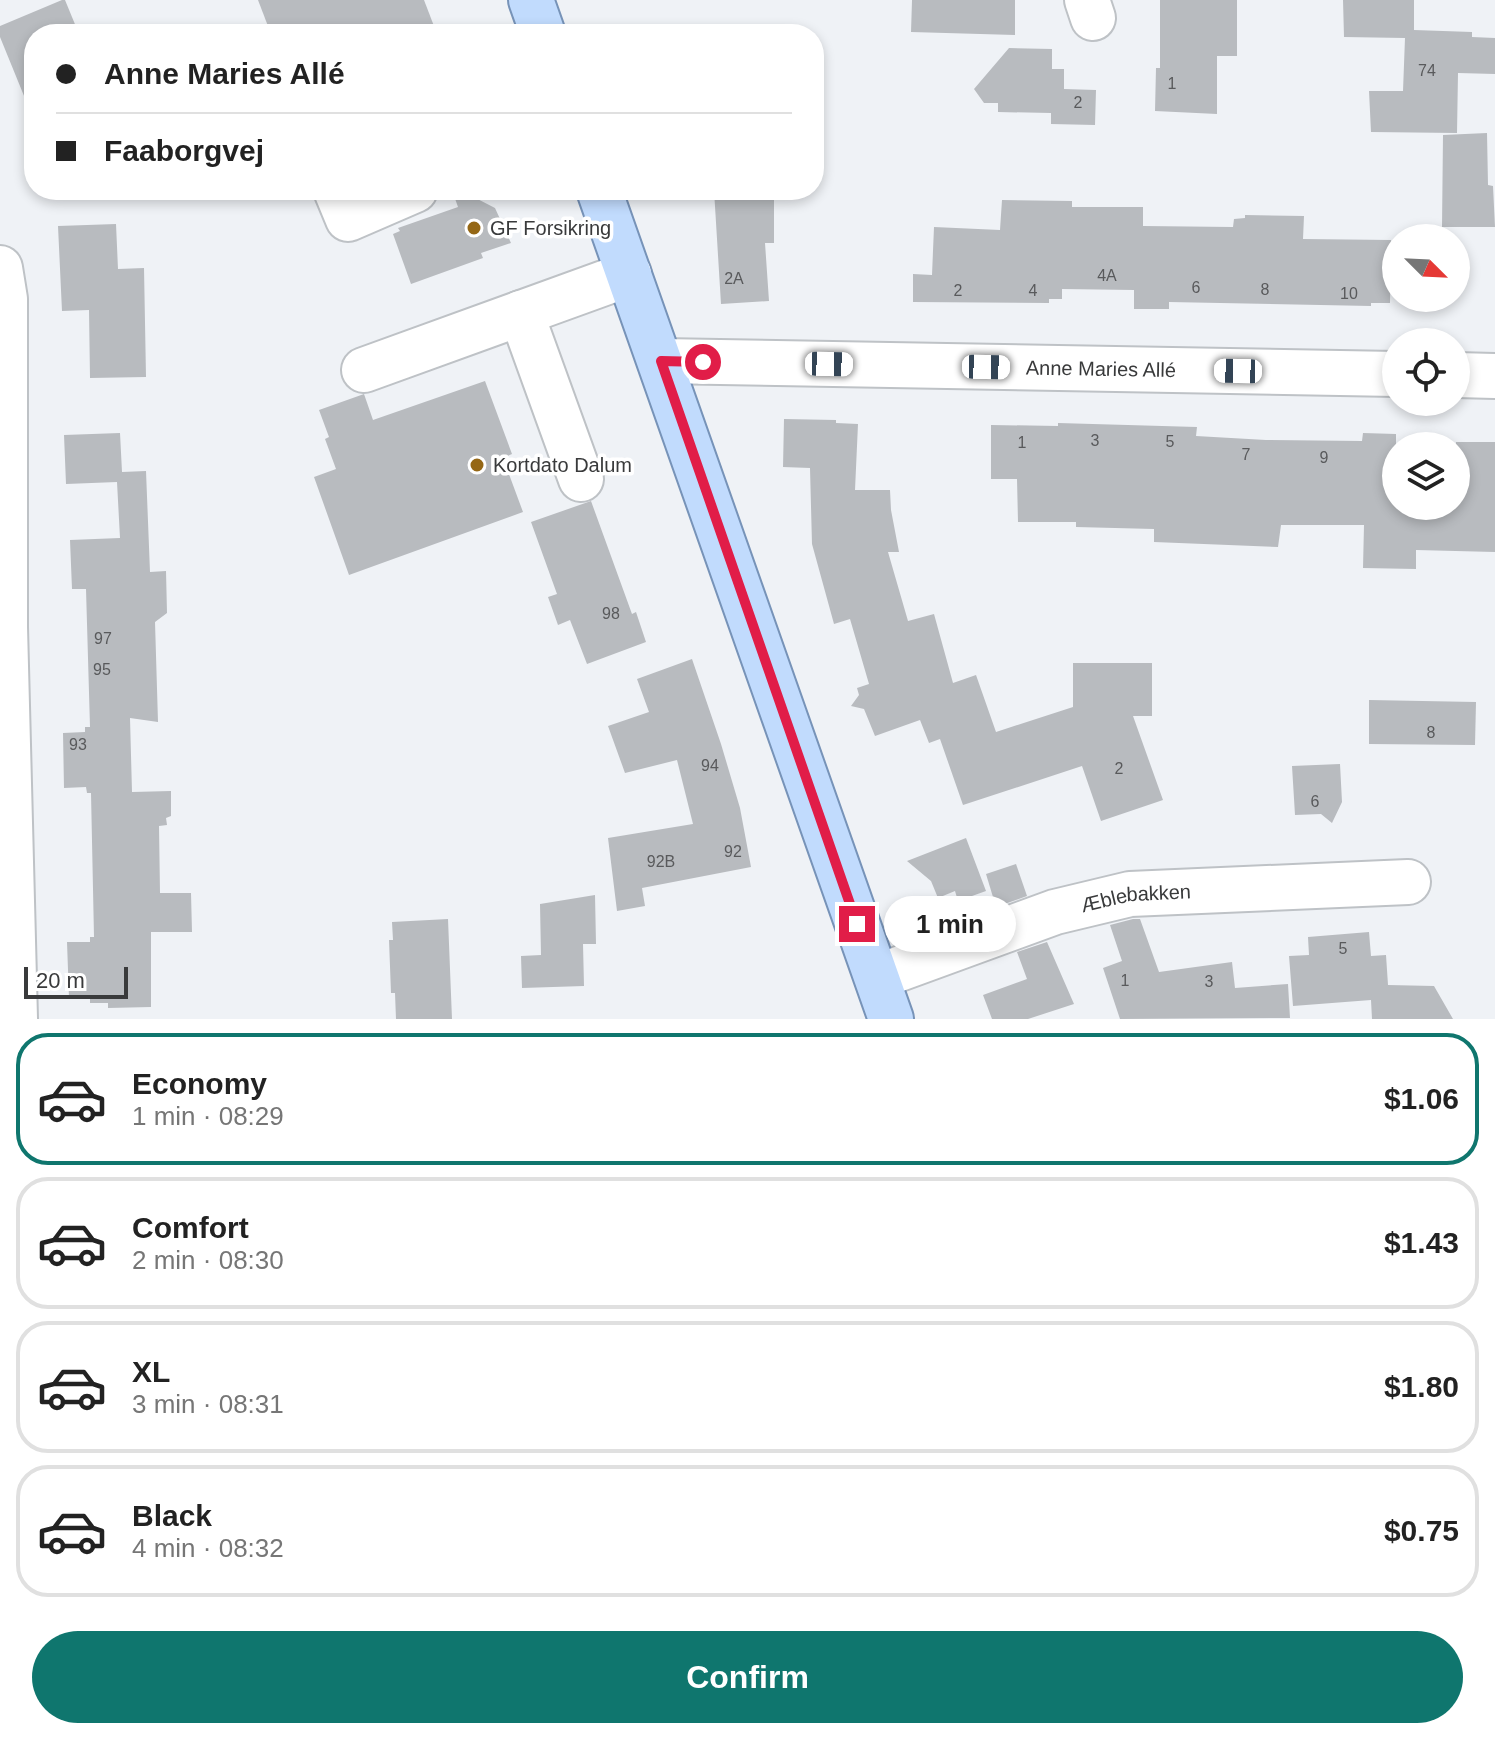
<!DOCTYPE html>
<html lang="en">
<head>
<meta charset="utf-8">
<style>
	:root { --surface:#fff; --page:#f2f2f2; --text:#222; --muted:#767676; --line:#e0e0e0; --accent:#0f766e }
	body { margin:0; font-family:Helvetica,sans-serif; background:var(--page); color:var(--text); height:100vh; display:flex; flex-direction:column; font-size:30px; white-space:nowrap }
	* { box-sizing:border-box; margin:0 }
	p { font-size:26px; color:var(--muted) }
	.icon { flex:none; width:44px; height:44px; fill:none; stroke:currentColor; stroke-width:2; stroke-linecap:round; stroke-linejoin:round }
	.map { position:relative; height:1019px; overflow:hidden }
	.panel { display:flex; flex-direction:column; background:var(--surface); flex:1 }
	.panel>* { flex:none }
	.hud { position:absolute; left:24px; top:24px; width:800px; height:176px; border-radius:32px; box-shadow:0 4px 12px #0003; display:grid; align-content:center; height:176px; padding:0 32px; background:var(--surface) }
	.needle { width:52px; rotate:114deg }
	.buttons { position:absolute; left:1382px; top:224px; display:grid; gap:16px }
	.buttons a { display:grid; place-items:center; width:88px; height:88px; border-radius:50%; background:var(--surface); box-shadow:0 4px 12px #0003; font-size:40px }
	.scale { position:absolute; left:24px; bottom:20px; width:104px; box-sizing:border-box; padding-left:8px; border:4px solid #393a3b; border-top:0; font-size:22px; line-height:28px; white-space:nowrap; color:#393a3b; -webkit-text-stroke:6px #fff; paint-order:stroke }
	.end { position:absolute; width:36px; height:36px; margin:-18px; border:10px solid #e11d48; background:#fff; box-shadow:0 0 0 4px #fff }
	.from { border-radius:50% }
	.bubble { position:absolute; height:56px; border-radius:28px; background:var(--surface); box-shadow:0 4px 12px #0003; font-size:26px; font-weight:700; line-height:56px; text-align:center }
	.car { position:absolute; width:24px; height:48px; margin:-24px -12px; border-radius:10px; box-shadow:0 0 6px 2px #0007; background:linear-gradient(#fff 24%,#345 0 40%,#fff 0 76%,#345 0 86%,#fff 0) }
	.hud b { display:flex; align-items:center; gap:28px; height:76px; font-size:30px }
	.hud b+b { border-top:2px solid var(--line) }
	.hud i { width:20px; height:20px; background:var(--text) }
	ul { padding:14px 0 0; list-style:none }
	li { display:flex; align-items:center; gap:24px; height:132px; margin:0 16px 12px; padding:0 16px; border:4px solid var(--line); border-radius:32px }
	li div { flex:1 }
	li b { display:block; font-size:30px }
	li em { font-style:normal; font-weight:700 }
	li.current { border-color:var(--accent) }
	li>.icon { width:72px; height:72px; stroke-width:1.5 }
	.cta { display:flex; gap:16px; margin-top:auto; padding:16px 32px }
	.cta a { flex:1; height:92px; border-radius:48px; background:var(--accent); color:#fff; font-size:32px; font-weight:700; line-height:92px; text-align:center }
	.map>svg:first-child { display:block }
	.building { fill:#b8bbbf }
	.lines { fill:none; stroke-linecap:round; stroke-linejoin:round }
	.minor-casing { stroke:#bec2c6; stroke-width:48 }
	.major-casing { stroke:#7793b8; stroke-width:48 }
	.minor { stroke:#fff; stroke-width:44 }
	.major { stroke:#c1dbfd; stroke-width:44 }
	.route { stroke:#e11d48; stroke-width:10 }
	.poi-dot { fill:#956715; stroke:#fff; stroke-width:3 }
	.labels { text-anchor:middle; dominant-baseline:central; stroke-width:7; stroke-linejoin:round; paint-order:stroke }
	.number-label { font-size:16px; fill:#595a5c }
	.poi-label { font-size:20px; fill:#393a3b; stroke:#fff; text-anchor:start }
	.street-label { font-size:20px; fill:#393a3b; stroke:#fff }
</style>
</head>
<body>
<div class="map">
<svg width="1495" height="1019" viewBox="0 0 1495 1019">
	<rect width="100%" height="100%" fill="#eff2f6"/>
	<g class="building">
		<polygon points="62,0 65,0 79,34 34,34 33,118 0,37 0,26"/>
		<polygon points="258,0 424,0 437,34 271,34"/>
		<polygon points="912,0 1015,0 1015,35 911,32"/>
		<polygon points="1160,0 1237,0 1237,56 1217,56 1217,114 1155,111 1156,68 1160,68"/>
		<polygon points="1343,0 1414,0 1414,30 1472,32 1472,37 1495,38 1495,74 1458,73 1457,133 1371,132 1369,91 1403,91 1405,38 1344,37"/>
		<polygon points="1009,48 1052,49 1052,69 1064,69 1064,89 1096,90 1095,125 1051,124 1051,113 998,112 998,103 984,103 974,89"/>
		<polygon points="1487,133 1488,185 1493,186 1495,227 1442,227 1443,135"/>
		<polygon points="452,190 460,190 495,208 511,243 481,253 483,258 411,284 393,234 400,231 398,228 458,207"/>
		<polygon points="714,190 774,190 774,243 765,243 769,301 721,304"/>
		<polygon points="1002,200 1072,201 1072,207 1143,207 1143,226 1233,227 1234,219 1245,218 1245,215 1304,216 1303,239 1391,240 1390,303 1371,303 1371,306 1169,302 1169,309 1134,309 1134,290 1062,289 1062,299 1049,299 1049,303 913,302 913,274 932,275 934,227 1000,230"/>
		<polygon points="116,224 118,269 144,268 146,377 90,378 89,310 62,311 58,226"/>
		<polygon points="485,381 512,454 503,458 523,512 349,575 314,477 336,469 325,439 329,437 319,410 364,394 373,420"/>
		<polygon points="784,419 836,420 836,423 858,424 855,490 890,490 891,510 899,552 888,552 908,621 934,614 953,683 976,675 996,732 1073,707 1073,663 1152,663 1152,716 1133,716 1163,800 1101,821 1082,766 963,805 940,739 929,743 920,720 875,736 864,709 851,706 859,695 857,688 869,684 850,619 834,624 812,544 810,468 783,467"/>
		<polygon points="1058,423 1197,427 1196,436 1266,440 1362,441 1363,433 1396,434 1396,506 1456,506 1456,442 1495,442 1495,552 1416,550 1416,569 1363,568 1364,525 1281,525 1278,547 1154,542 1154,529 1076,527 1076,522 1018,522 1017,479 991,479 991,425 1058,426"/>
		<polygon points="120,433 122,472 146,471 150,572 166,571 167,613 155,622 158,722 130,718 132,792 171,791 171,816 166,818 167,825 159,826 160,893 191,893 192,932 151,932 151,1007 108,1008 108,1003 90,1003 90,997 69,998 67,942 90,942 90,937 94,937 91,793 87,793 86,787 64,788 63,733 85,732 85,727 90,727 86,589 72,589 70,540 120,538 117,482 66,484 64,435"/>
		<polygon points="591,501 632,614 636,612 646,642 587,664 570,620 558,625 548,597 557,594 531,522"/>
		<polygon points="692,659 721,744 740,808 751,867 642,888 645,906 617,911 608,838 693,824 677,760 625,773 608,726 649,712 637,679"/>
		<polygon points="1369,700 1476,702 1475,745 1369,744"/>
		<polygon points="1340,764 1342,802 1332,823 1321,814 1295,815 1292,766"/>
		<polygon points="966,838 986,891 958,901 955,891 938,898 931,881 907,861"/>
		<polygon points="1016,864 1027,896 996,907 986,874"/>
		<polygon points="595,895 596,944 583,944 584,986 522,988 521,956 541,955 540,904"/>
		<polygon points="448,919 452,1019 396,1019 395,993 391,993 389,940 393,940 392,922"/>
		<polygon points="1133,919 1140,919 1159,972 1232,962 1235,988 1288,984 1290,1018 1120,1019 1103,968 1122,961 1110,925"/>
		<polygon points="1369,932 1371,956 1386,955 1388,985 1434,986 1453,1019 1372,1019 1371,1000 1293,1006 1289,956 1309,955 1308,937"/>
		<polygon points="1047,942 1074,1004 1028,1019 992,1019 983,995 1027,979 1017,952"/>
	</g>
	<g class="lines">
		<defs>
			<g id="minor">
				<polyline points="1087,0 1093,18"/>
				<polyline points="336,190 348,219 415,190"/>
				<polyline points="0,268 5,299 5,627 15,1019"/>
				<polyline points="521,313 581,479"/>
				<path id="s1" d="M661 361 1396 374"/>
				<polyline points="364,370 629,274"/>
				<polyline points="1456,375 1495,376"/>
				<path id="s2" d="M877 977 1055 912 1130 894 1408 882"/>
			</g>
			<g id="major">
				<polyline points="531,0 543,34"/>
				<polyline points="599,190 891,1019"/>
			</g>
		</defs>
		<use href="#minor" class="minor-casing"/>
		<use href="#major" class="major-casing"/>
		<use href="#minor" class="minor"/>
		<use href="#major" class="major"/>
	</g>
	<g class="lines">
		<polyline class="route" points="703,362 661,361 857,924"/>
	</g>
	<g class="poi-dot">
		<circle cx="474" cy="228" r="8"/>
		<circle cx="477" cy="465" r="8"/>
	</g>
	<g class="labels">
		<g class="number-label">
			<text x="1427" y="70">74</text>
			<text x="1172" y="83">1</text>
			<text x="1078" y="102">2</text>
			<text x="1107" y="275">4A</text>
			<text x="734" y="278">2A</text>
			<text x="1196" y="287">6</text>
			<text x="1265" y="289">8</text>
			<text x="958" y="290">2</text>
			<text x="1033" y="290">4</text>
			<text x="1349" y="293">10</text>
			<text x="1095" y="440">3</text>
			<text x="1170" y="441">5</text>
			<text x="1022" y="442">1</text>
			<text x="1246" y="454">7</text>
			<text x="1324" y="457">9</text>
			<text x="611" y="613">98</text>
			<text x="103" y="638">97</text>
			<text x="102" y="669">95</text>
			<text x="1431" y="732">8</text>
			<text x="78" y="744">93</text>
			<text x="710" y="765">94</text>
			<text x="1119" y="768">2</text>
			<text x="1315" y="801">6</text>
			<text x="733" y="851">92</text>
			<text x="661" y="861">92B</text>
			<text x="1343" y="948">5</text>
			<text x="1125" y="980">1</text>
			<text x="1209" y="981">3</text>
		</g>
		<g class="poi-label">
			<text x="490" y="228">GF Forsikring</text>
			<text x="493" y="465">Kortdato Dalum</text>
		</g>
		<g class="street-label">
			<text stroke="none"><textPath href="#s1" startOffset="440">Anne Maries Allé</textPath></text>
			<text stroke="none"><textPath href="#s2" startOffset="272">Æblebakken</textPath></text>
		</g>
	</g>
</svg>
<div class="buttons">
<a><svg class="needle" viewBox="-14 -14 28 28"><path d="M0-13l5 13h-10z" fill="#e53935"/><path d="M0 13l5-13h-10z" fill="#767676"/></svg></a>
<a><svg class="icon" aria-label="locate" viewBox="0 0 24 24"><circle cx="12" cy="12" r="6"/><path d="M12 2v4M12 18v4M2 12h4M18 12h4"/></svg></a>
<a><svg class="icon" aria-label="layers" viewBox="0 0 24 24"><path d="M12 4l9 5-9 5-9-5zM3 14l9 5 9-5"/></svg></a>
</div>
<div class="scale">20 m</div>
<i class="end from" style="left:703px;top:362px"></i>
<i class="end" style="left:857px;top:924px"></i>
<div class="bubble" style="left:884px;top:896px;width:132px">1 min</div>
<i class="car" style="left:829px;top:364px;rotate:91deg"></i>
<i class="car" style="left:986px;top:367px;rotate:91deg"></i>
<i class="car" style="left:1238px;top:371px;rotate:271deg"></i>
<div class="hud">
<b><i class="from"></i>Anne Maries Allé</b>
<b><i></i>Faaborgvej</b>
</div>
</div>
<section class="panel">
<ul>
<li class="current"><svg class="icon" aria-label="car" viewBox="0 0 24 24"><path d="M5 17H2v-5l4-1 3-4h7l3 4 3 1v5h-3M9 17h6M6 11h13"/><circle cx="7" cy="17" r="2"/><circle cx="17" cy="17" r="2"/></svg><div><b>Economy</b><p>1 min · 08:29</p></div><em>$1.06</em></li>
<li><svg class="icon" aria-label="car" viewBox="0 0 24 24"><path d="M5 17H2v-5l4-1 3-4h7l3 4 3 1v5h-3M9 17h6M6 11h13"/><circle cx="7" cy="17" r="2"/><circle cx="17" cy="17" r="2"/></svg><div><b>Comfort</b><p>2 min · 08:30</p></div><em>$1.43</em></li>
<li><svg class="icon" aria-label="car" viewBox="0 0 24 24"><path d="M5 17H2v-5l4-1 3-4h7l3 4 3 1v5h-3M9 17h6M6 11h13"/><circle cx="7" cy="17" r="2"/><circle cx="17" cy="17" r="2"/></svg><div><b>XL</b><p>3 min · 08:31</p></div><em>$1.80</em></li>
<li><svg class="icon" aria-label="car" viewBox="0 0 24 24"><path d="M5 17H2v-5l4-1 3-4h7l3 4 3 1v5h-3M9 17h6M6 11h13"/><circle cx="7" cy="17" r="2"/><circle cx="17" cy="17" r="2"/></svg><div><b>Black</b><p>4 min · 08:32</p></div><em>$0.75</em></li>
</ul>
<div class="cta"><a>Confirm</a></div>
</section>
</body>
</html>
